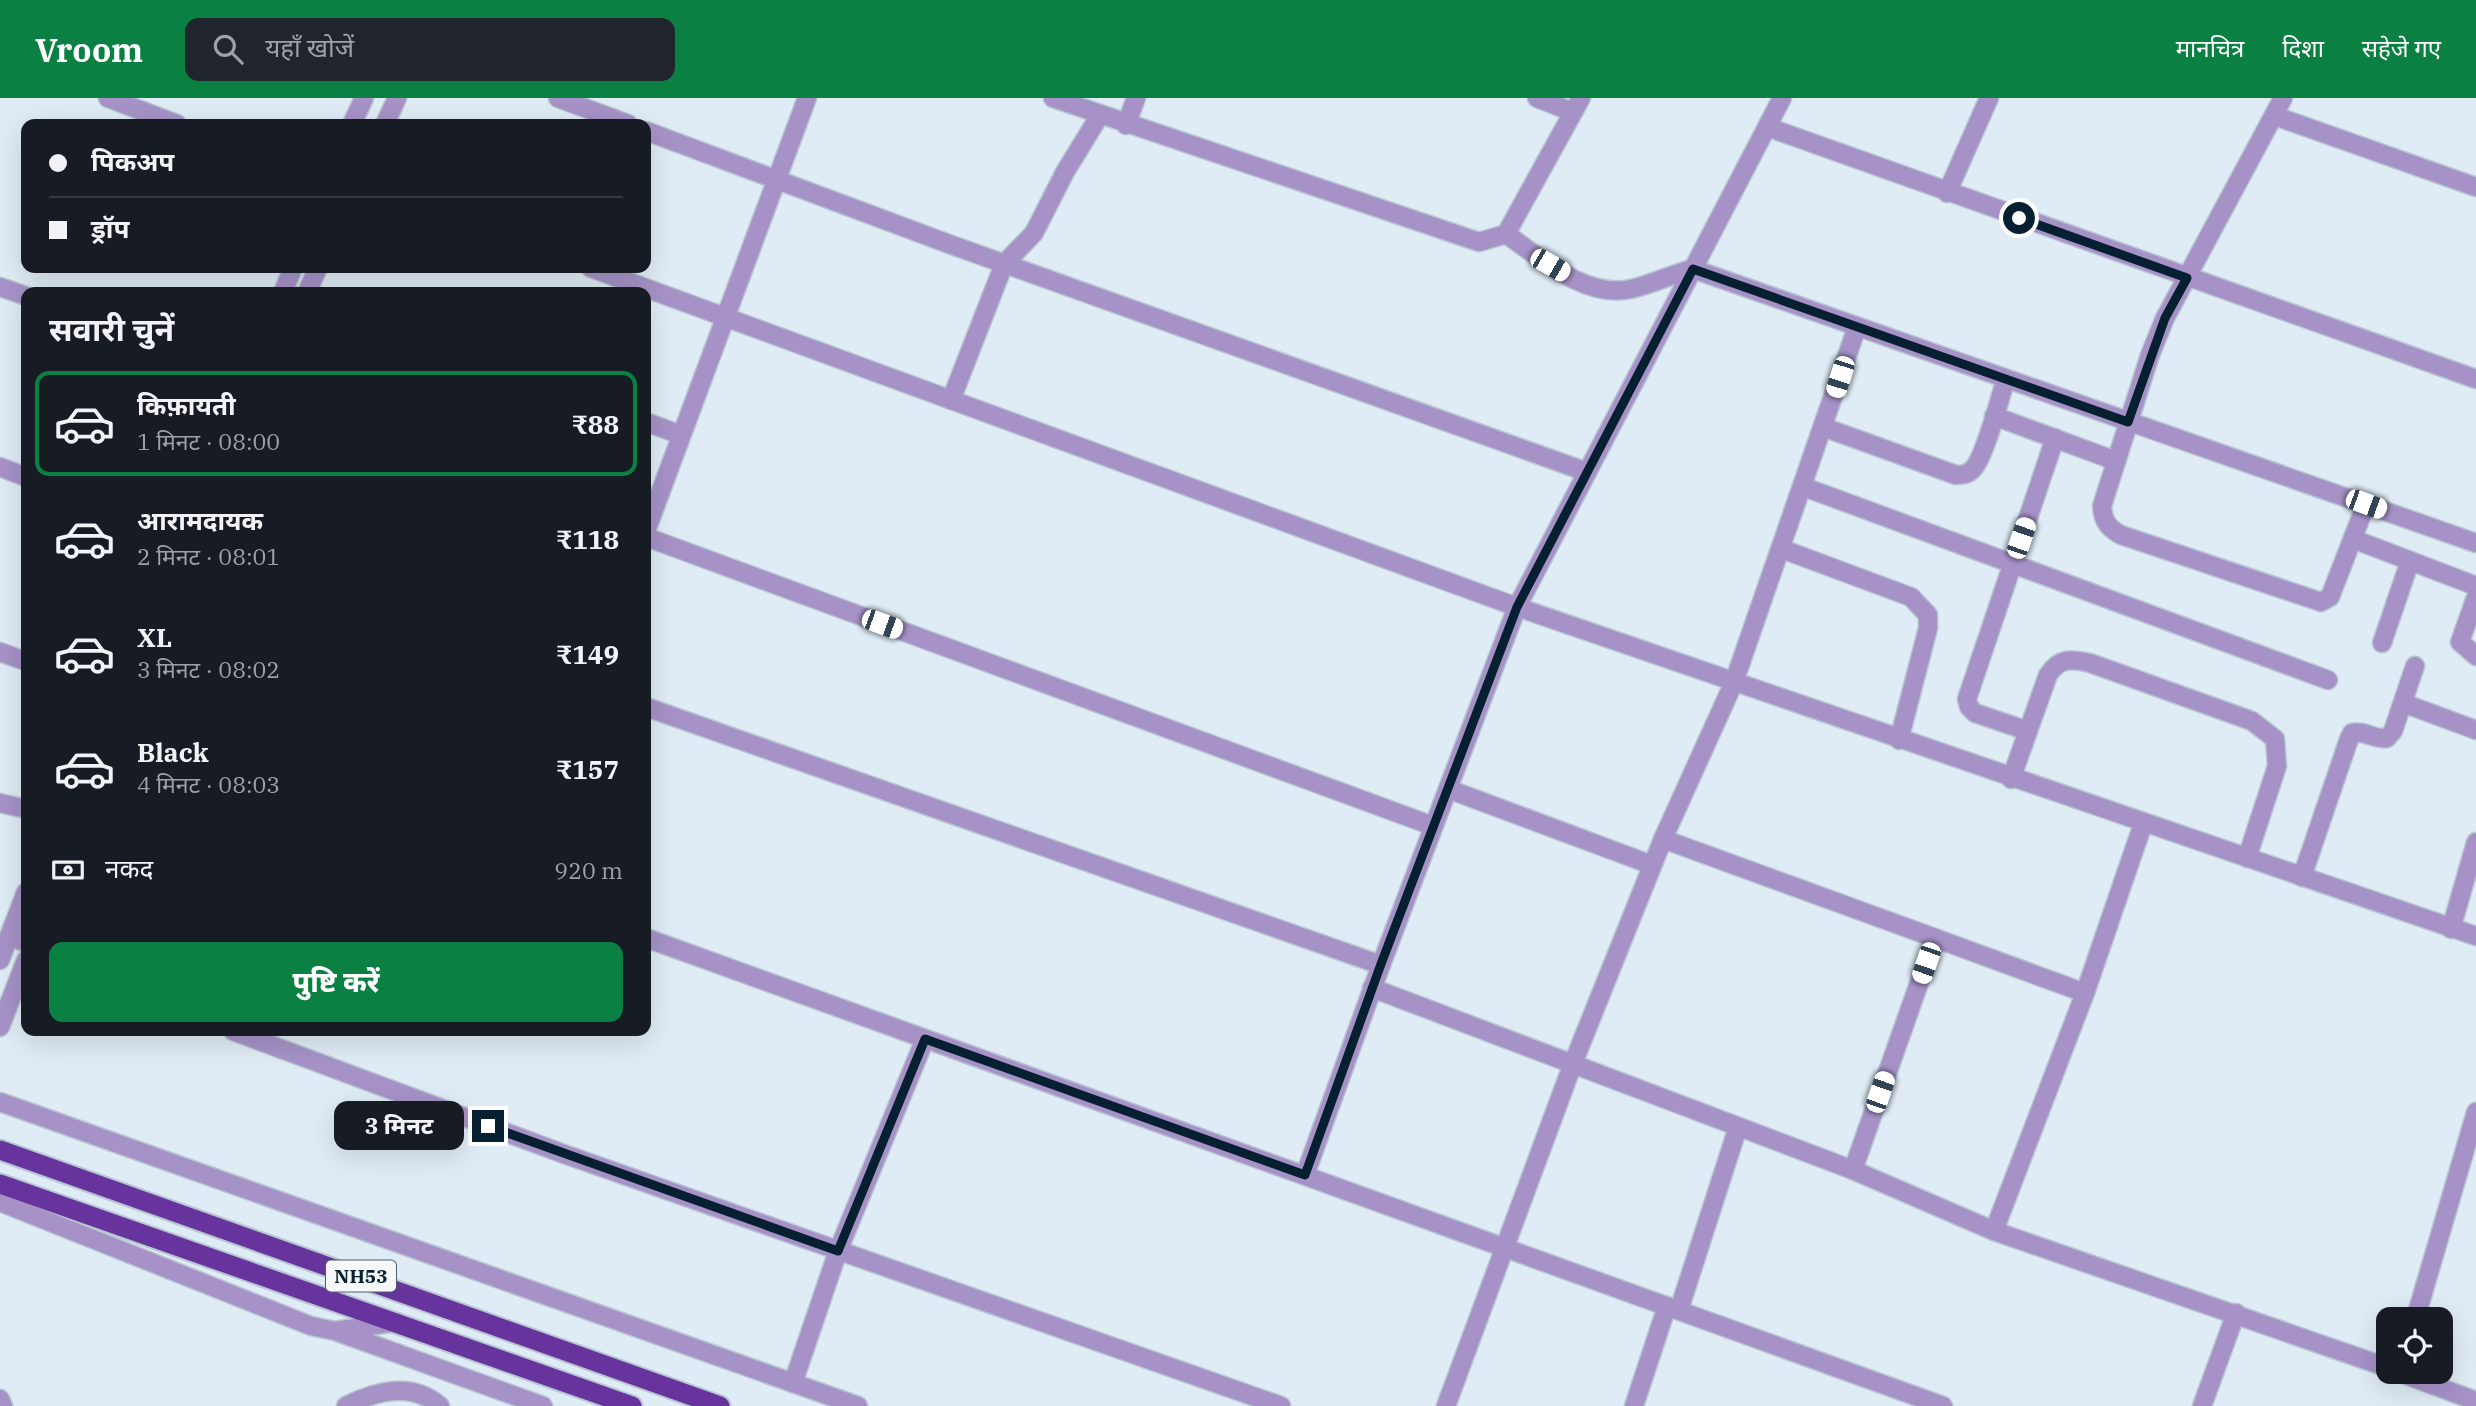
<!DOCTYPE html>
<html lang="hi">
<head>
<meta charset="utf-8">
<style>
	:root { --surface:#171b24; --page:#20242c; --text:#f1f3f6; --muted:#9ea1a6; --line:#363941; --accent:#0b8043 }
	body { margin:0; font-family:"IBM Plex Serif","Noto Sans Devanagari",serif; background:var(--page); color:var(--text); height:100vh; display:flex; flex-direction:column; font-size:26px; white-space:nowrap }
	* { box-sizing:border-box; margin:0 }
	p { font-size:23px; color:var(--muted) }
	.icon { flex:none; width:38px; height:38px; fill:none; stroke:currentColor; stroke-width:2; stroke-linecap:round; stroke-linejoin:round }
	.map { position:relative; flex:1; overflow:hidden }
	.sheet { position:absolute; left:21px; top:189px; width:630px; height:749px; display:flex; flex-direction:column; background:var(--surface); border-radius:14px; box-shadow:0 7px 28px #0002 }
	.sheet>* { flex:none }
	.guide { position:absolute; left:21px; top:21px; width:630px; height:154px; border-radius:14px; box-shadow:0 7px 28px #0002; display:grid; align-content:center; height:154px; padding:0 28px; background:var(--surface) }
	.buttons { position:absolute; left:2376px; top:1209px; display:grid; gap:14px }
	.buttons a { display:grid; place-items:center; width:77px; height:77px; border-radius:14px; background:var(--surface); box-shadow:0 7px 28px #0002; font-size:35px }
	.end { position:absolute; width:32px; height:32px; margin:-16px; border:9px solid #062031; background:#fff; box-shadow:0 0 0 4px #fff }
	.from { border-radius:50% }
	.bubble { position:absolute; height:49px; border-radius:14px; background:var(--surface); box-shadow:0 7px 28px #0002; font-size:23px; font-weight:800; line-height:49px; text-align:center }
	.car { position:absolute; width:21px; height:42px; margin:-21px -10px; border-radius:9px; box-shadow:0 0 5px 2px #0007; background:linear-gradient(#fff 24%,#345 0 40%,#fff 0 76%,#345 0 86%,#fff 0) }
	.guide b { display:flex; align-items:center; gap:24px; height:66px; font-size:26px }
	.guide b+b { border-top:2px solid var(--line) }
	.guide i { width:18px; height:18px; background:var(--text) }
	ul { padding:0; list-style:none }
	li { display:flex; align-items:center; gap:21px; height:105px; margin:0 14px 10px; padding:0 14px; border:4px solid transparent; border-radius:14px }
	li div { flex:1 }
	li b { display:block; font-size:26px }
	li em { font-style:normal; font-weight:800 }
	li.on { border-color:var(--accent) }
	li>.icon { width:63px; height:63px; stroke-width:1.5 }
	h2 { padding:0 28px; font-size:32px; line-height:84px }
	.pay { display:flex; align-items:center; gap:18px; height:77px; padding:0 28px; font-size:26px }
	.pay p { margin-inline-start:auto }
	.action { display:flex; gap:14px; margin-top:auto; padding:14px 28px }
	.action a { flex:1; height:80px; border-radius:14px; background:var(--accent); color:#fff; font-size:28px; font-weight:800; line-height:80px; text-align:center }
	header { display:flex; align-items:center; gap:42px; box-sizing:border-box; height:98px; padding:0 35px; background:var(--accent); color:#fff }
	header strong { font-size:33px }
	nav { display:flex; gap:38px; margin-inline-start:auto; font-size:24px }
	.search { width:490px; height:63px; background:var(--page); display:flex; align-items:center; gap:18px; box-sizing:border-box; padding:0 24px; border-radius:14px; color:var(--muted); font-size:26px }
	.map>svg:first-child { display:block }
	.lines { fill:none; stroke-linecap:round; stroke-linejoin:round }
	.minor-casing { stroke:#b8c6d2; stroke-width:21 }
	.tertiary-casing { stroke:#b8c6d2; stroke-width:21 }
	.trunk-casing { stroke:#b8c6d2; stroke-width:23 }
	.minor { stroke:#a692c7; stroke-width:18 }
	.tertiary { stroke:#a692c7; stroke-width:18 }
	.trunk { stroke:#66349c; stroke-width:19 }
	.route { stroke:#062031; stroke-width:9 }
	.labels { text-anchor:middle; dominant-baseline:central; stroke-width:7; stroke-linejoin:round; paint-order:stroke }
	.shield { fill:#f7f7f7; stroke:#4e606c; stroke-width:2 }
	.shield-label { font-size:19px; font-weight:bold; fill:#062031 }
</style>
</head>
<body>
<header>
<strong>Vroom</strong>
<div class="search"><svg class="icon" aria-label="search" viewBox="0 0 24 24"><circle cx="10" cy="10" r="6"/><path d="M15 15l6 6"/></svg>यहाँ खोजें</div>
<nav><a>मानचित्र</a><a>दिशा</a><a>सहेजे गए</a></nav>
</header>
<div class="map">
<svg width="2476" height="1308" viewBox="0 0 2476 1308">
	<rect width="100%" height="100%" fill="#dfebf5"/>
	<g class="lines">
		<defs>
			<g id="minor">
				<polyline points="108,0 177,26"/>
				<polyline points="558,0 628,26"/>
				<polyline points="1053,0 1479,144 1506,136 1581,0"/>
				<polyline points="1537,0 1573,14"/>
				<path d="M2283 0 2165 220 2150 257 2102 408C2103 423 2108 430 2121 437L2321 504 2330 499 2366 406"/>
				<polyline points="2275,18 2476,89"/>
				<polyline points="1126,27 1136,0"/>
				<polyline points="1767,29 2476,281"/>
				<polyline points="646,33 949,146 1587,374"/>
				<polyline points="1947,95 1989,0"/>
				<path d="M1506 136C1541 160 1585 201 1631 191 1653 186 1672 176 1693 171L2476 445"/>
				<polyline points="591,170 1517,509 2476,838"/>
				<polyline points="0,189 26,198"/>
				<polyline points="951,302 1004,166 1034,135 1065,74 1100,17"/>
				<polyline points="1994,318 2116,363"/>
				<polyline points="646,324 681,337"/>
				<path d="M1823 329 1956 377C1962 377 1968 376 1972 372 1984 362 2000 299 2006 281"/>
				<polyline points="0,369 26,379"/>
				<polyline points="1804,389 2328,582"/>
				<polyline points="646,433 807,0"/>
				<polyline points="646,439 1433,728"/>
				<polyline points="2353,441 2476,488"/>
				<polyline points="1782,451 1911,499 1928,517 1928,530 1899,642"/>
				<polyline points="2476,499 2460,544 2476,558"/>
				<polyline points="2382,545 2410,463"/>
				<polyline points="0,554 22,562"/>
				<polyline points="2403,605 2476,632"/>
				<polyline points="646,609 1381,867"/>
				<polyline points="2028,633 1975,615 1969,609 1967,601 2055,340"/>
				<path d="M2011 681 2048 577C2060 559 2071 561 2090 565L2252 623 2275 641 2277 668 2247 760"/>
				<polyline points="1448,691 1652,767"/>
				<polyline points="0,705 26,711"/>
				<polyline points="1663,741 1935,840"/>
				<path d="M2302 779 2349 641 2352 635C2365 632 2374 642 2387 640L2393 633 2415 568"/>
				<polyline points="2451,831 2476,744"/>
				<polyline points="9,838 26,845"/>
				<polyline points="646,840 1943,1308"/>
				<polyline points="1372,890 1853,1072 1994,1133 2389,1270"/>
				<polyline points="233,933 564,1056 1281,1308"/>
				<polyline points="0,1004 858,1308"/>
				<polyline points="1853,1072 1935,840 2085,895"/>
				<polyline points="1305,1077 1381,867 1517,509 1782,0"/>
				<polyline points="0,1104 311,1228 335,1233 396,1224"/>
				<polyline points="1994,1133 2085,895 2143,726"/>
				<polyline points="1679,1212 1738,1029"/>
				<polyline points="2415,1222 2476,1014"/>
				<polyline points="338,1234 543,1308"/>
				<polyline points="2398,1274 2476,1303"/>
				<polyline points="793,1285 838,1153 925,941"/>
				<polyline points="0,1301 3,1308"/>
				<path d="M346 1308C376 1293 411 1283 440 1308"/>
				<polyline points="1446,1308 1572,968 1663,741 1734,584 1857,229"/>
				<polyline points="1634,1308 1667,1208"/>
				<polyline points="2202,1308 2236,1215"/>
			</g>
			<g id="tertiary">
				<polyline points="352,26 364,0"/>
				<polyline points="385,26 397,0"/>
				<polyline points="283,194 293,170"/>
				<polyline points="307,194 318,170"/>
				<polyline points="0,862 26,794"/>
				<polyline points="0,929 26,862"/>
			</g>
			<g id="trunk">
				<polyline points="0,1052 720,1308"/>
				<polyline points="0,1086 632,1308"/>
			</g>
		</defs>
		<use href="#minor" class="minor-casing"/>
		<use href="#tertiary" class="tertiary-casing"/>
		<use href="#trunk" class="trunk-casing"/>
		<use href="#minor" class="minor"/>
		<use href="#tertiary" class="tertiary"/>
		<use href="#trunk" class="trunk"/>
	</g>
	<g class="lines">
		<polyline class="route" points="488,1028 838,1153 925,941 1305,1077 1381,866 1517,509 1693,171 2128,324 2165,220 2187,180 2019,120"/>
	</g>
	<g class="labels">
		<rect class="shield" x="326" y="1162.5" width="70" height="31" rx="5"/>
		<g class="shield-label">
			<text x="361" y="1178">NH53</text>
		</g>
	</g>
</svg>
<div class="buttons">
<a><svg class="icon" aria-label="locate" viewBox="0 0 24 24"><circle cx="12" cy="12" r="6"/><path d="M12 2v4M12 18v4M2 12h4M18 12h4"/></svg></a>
</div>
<i class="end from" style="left:2019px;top:120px"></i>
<i class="end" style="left:488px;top:1028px"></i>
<div class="bubble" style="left:334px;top:1003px;width:130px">3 मिनट</div>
<i class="car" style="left:1550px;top:167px;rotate:120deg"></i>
<i class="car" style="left:1840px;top:279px;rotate:198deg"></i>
<i class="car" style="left:2366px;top:406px;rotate:110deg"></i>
<i class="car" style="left:2021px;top:440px;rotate:19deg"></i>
<i class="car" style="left:882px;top:526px;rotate:110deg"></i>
<i class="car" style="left:1926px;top:865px;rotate:199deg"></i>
<i class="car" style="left:1880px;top:994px;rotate:19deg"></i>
<div class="guide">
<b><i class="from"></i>पिकअप</b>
<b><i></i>ड्रॉप</b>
</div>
<section class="sheet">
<h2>सवारी चुनें</h2>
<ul>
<li class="on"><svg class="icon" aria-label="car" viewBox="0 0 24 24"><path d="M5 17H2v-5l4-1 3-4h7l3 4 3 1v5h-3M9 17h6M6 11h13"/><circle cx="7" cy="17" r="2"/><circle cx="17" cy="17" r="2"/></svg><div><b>किफ़ायती</b><p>1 मिनट · 08:00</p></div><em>₹88</em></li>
<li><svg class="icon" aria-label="car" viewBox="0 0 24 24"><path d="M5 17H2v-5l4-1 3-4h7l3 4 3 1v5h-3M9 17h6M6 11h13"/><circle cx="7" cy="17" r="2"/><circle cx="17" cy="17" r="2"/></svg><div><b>आरामदायक</b><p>2 मिनट · 08:01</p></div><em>₹118</em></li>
<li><svg class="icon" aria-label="car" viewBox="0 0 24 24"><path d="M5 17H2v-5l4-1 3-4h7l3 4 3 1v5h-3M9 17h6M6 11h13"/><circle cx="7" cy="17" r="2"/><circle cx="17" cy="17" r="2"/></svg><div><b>XL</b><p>3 मिनट · 08:02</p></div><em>₹149</em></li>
<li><svg class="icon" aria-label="car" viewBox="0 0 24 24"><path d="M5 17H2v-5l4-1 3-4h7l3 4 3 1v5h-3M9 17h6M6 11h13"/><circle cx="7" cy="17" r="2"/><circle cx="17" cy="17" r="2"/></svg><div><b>Black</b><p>4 मिनट · 08:03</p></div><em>₹157</em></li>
</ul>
<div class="pay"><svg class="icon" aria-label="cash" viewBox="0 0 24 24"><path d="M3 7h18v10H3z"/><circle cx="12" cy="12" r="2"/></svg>नकद<p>920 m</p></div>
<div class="action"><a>पुष्टि करें</a></div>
</section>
</div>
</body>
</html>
